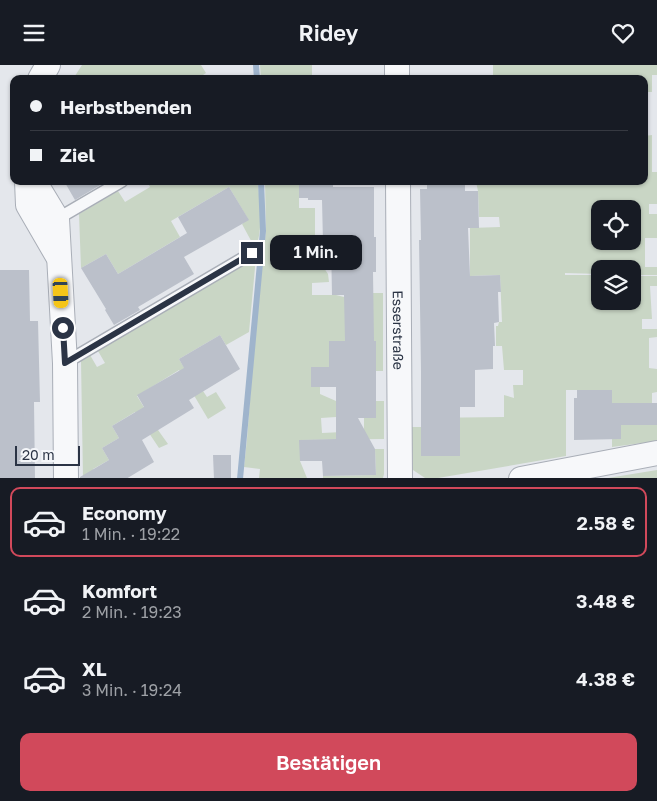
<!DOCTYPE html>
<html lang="de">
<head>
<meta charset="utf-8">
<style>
	:root { --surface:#171b24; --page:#20242c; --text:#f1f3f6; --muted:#9ea1a6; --line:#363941; --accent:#d1495b }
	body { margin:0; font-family:"Golos Text",sans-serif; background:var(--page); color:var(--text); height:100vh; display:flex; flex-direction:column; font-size:19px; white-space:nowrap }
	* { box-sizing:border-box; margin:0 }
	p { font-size:16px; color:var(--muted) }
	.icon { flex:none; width:28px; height:28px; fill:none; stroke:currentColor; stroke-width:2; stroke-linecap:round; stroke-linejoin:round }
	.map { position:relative; height:413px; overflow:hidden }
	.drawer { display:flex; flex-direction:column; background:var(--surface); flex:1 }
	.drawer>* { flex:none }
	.banner { position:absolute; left:10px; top:10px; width:638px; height:110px; border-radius:10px; box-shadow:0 1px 4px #0004; display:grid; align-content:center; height:110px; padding:0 20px; background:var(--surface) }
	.buttons { position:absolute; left:591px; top:135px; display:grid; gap:10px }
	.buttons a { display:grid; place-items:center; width:50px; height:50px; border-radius:10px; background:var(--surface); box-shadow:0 1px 4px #0004; font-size:25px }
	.scale { position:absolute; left:15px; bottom:12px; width:65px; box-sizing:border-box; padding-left:5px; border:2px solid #2b3445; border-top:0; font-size:14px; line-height:18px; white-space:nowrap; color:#2b3445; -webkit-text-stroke:4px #f4f6f9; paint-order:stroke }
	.end { position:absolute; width:22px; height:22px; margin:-11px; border:6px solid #2b3445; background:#fff; box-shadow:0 0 0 2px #fff }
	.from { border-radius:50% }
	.bubble { position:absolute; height:35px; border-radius:10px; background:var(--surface); box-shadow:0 1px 4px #0004; font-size:16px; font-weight:600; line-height:35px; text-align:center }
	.car { position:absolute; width:15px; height:30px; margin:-15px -8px; border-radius:6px; box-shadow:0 0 4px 1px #0007; background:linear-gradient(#f5c518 24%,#345 0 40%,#f5c518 0 76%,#345 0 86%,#f5c518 0) }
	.banner b { display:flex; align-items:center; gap:18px; height:48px; font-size:19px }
	.banner b+b { border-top:1px solid var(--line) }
	.banner i { width:12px; height:12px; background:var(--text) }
	ul { padding:9px 0 0; list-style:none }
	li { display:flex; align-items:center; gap:15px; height:70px; margin:0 10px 8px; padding:0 10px; border:2px solid transparent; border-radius:10px }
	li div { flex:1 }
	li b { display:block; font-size:19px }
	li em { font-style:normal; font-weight:600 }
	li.active { border-color:var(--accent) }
	li>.icon { width:45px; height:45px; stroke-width:1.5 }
	.cta { display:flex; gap:10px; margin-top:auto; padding:10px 20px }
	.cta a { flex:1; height:58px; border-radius:10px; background:var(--accent); color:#fff; font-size:20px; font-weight:600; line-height:58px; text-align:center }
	header { display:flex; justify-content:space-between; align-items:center; height:65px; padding:0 20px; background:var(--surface); font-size:22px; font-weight:600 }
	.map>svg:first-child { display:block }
	.green { fill:#c9d6c5; fill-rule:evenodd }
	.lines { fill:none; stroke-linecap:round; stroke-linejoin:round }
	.stream { stroke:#9fb4cc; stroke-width:6 }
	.building { fill:#bbc0ca }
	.service-casing { stroke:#a9aeb7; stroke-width:14 }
	.minor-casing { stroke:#a9aeb7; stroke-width:26 }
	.service { stroke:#f7f8fa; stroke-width:11 }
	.minor { stroke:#f7f8fa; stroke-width:24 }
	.route { stroke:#2b3445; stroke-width:6 }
	.labels { text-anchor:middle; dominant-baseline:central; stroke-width:4; stroke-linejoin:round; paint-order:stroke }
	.street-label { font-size:14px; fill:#2b3445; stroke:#f4f6f9 }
</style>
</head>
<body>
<header><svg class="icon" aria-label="menu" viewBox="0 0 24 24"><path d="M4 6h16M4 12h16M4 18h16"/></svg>Ridey<svg class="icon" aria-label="heart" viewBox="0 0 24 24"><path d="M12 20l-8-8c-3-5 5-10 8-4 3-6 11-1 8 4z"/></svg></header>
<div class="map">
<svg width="657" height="414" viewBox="0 0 657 414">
	<rect width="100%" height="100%" fill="#e4e7ec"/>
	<g class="green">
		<polygon points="82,0 201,0 206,8 197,14 73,14"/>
		<polygon points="260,0 312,0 312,14 261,14"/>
		<polygon points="493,0 657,0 657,10 652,10 652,27 644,27 644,14 493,14"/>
		<path d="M652 70V107H657V139H649V149H657V173H645V202H657V210H633L632 204H600V209L565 208V210H600V236H632L633 211H657V221H650L652 254H642V264H657V272L649 273V303L657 304V327L652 328V338L657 360V376L612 382V325H566V391L438 413H425L413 405 411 362H421V353L504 352V330L514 333 513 320H523V305H504L502 281H496V261H498L499 257H502L500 210 470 211V163L500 162 499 152H479L478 126 476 117 472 116H644V71ZM600 144H632V176H600Z"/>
		<path d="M147 116H258C259 135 264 167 255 183L242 159 248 154 229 122 171 156 180 172 118 209 106 189 81 203 79 149 118 126 125 137 150 122Z"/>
		<polygon points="265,116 299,116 299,143 315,143 315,175 323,187 324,203 328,209 329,217 312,218 312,230 336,230 344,232 373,228 383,228 383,306 376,306 376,276 329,276 329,303 320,322 320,329 336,336 336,352 321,353 322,368 364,366 364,353 376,336 384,336 384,374 300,375 300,396 307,413 259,413 260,404 244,402 247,374 255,268 266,166"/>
		<polygon points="256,192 249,267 226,280 220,270 179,294 199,328 203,326 207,332 216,327 226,343 208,354 179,305 137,331 158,365 168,379 159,383 135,347 112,361 119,373 102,383 109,395 93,404 98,413 83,413 81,296 90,290 97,302 105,298 98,286"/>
		<polygon points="375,384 384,384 384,409 383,413 323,414 323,411 376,410"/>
		<polygon points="657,405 657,413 608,413"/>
	</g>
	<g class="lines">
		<g class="stream">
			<polyline points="256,0 257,14"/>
			<polyline points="240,414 263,166 261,116"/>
		</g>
	</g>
	<g class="building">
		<polygon points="64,116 107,116 75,135"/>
		<polygon points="299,116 333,116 333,122 374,122 374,172 376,172 376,207 373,207 374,276 376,276 376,353 358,353 375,384 376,410 323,411 322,396 300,396 299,375 336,374 336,322 311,322 311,302 329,302 329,276 345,276 344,230 332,230 331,178 323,178 322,135 308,135 308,133 299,133"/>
		<polygon points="465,116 465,126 478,126 479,163 468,163 470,211 500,210 501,227 498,227 499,257 494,258 495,281 493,281 493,304 475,305 475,342 460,342 460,391 421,391 421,306 419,175 421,175 420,124 427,124 427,117"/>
		<polygon points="229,122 249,155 184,192 194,209 138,242 140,245 114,260 105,245 106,244 81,203 106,189 118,209 187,168 178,152"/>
		<polygon points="0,205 29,205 30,256 38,256 40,337 34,337 35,414 0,414"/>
		<polygon points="220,270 240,304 189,335 194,343 142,375 154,397 126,414 80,414 80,412 109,395 102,383 119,373 112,361 144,342 137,330 184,303 179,294"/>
		<polygon points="577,325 612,325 612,338 657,338 657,360 621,360 621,374 574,375 574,333 577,333"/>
		<polygon points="213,390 231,390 231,414 214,414"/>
	</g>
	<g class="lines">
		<defs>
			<g id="service">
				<polyline points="57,154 122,116"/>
				<polyline points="65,298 252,188"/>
			</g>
			<g id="minor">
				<polyline points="397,0 397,14"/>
				<polyline points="40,14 48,0"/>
				<polyline points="27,116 28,140 57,190"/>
				<polyline points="34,116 57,154 65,298 66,414"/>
				<path id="s1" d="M398 116 400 414"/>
				<polyline points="521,414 657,388"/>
			</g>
		</defs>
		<use href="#service" class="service-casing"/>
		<use href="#minor" class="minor-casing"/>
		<use href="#service" class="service"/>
		<use href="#minor" class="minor"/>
	</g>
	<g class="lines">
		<polyline class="route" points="63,263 65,298 252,188"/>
	</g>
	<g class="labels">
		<g class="street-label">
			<text stroke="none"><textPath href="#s1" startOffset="149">Esserstraße</textPath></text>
		</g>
	</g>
</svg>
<div class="buttons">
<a><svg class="icon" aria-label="locate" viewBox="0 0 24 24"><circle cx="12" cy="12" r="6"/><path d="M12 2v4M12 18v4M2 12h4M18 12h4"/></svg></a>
<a><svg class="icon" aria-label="layers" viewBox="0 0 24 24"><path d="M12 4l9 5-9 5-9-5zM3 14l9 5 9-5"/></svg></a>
</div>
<div class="scale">20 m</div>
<i class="end from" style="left:63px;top:263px"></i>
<i class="end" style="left:252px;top:188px"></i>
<div class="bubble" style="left:270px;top:170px;width:92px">1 Min.</div>
<i class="car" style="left:61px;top:228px;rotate:177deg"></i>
<div class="banner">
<b><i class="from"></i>Herbstbenden</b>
<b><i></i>Ziel</b>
</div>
</div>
<section class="drawer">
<ul>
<li class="active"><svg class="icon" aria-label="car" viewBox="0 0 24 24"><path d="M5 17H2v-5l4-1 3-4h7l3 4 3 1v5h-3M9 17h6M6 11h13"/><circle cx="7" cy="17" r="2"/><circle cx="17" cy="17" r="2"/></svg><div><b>Economy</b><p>1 Min. · 19:22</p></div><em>2.58 €</em></li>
<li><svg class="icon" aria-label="car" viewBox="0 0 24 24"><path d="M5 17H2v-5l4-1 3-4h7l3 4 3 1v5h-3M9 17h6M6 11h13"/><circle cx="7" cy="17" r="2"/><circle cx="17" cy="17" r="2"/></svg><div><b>Komfort</b><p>2 Min. · 19:23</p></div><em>3.48 €</em></li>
<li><svg class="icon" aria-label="car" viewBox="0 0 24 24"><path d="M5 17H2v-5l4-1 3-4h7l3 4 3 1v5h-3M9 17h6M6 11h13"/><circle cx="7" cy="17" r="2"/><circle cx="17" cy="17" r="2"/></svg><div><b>XL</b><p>3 Min. · 19:24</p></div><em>4.38 €</em></li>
</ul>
<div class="cta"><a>Bestätigen</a></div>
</section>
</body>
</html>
